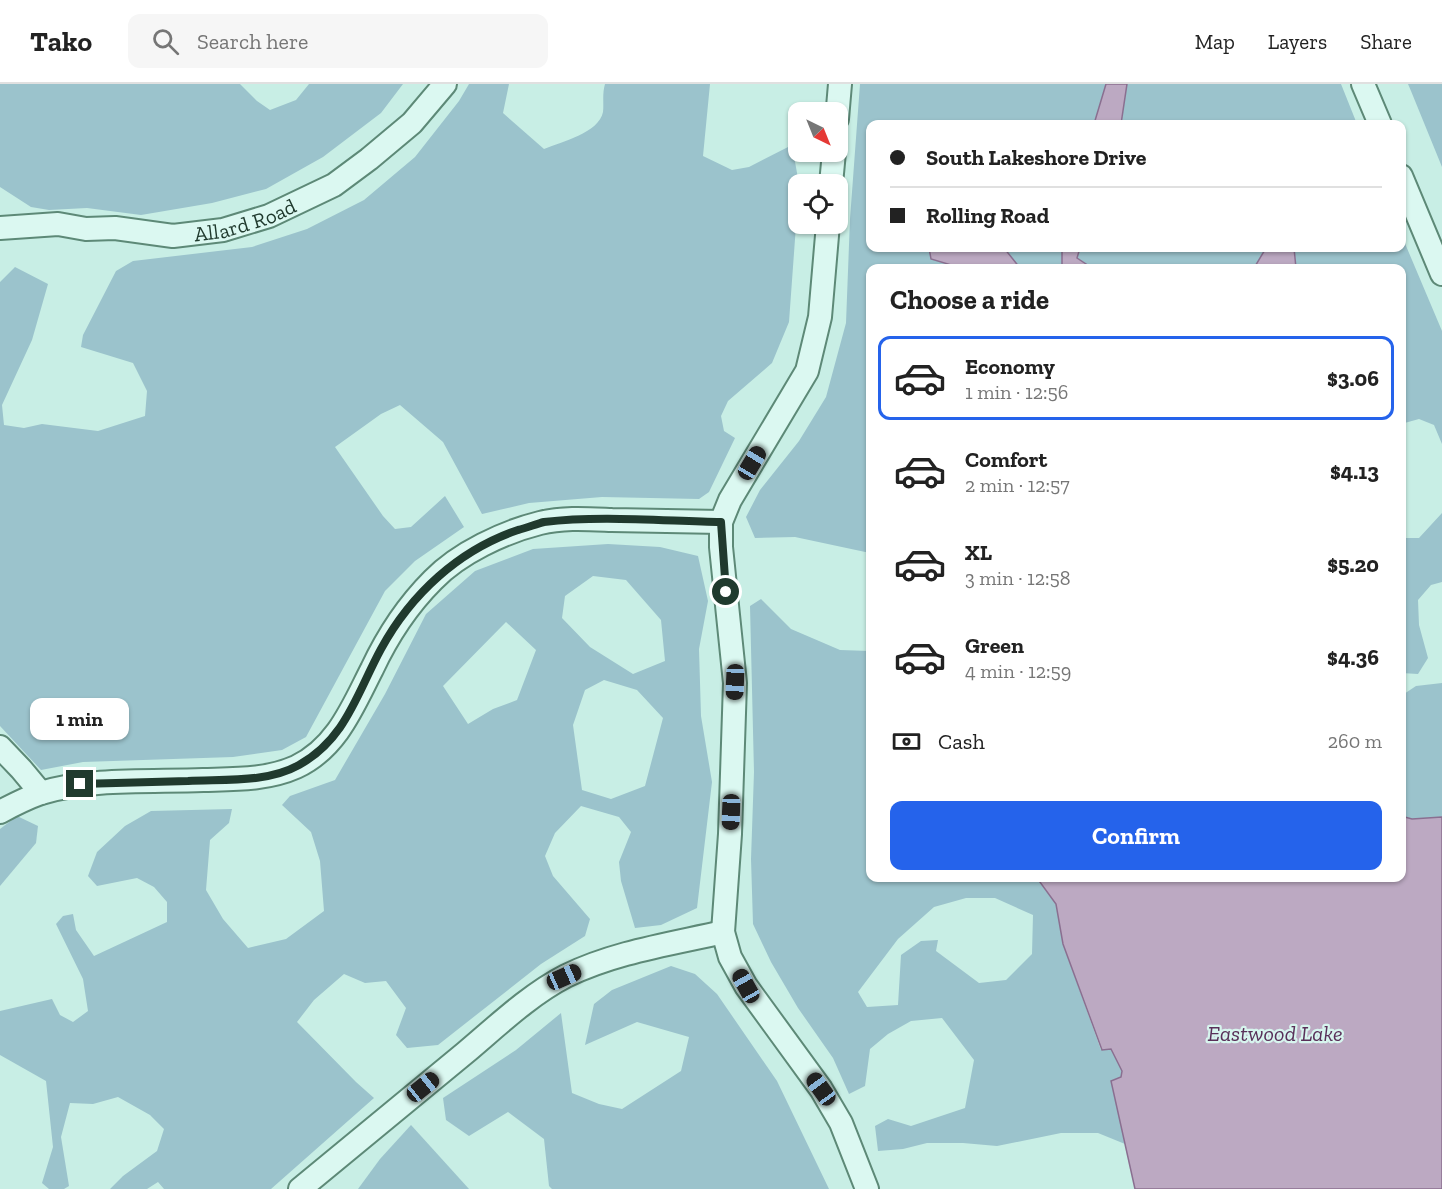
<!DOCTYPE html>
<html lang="en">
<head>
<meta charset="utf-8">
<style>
	:root { --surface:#fff; --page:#f6f6f6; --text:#222; --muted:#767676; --line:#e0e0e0; --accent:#2563eb }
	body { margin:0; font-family:"Zilla Slab",serif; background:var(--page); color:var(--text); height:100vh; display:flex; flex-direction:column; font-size:22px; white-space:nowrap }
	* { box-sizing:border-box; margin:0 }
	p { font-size:20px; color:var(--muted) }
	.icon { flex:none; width:33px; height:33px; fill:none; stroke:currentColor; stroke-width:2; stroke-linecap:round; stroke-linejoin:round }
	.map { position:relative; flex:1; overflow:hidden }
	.drawer { position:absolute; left:866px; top:180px; width:540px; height:618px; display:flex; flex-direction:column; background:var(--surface); border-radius:12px; box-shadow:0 2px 4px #0004 }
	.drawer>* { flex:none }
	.top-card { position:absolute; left:866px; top:36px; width:540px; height:132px; border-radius:12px; box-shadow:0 2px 4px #0004; display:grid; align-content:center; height:132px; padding:0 24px; background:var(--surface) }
	.needle { width:39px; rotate:137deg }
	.buttons { position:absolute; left:788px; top:18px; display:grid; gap:12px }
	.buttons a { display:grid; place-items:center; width:60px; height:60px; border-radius:12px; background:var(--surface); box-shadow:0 2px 4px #0004; font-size:30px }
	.end { position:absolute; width:27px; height:27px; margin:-14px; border:8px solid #203a2e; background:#fff; box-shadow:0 0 0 3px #fff }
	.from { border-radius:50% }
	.bubble { position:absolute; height:42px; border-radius:12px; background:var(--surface); box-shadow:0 2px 4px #0004; font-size:20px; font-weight:700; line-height:42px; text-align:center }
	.car { position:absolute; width:18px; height:36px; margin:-18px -9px; border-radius:8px; box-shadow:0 0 4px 2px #0007; background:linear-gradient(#222 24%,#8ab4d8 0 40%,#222 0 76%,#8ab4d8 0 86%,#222 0) }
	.top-card b { display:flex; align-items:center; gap:21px; height:57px; font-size:22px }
	.top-card b+b { border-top:2px solid var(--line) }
	.top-card i { width:15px; height:15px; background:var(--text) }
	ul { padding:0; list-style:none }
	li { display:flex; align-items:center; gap:18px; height:84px; margin:0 12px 9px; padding:0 12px; border:3px solid transparent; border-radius:12px }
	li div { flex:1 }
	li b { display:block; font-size:22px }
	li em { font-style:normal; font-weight:700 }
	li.current { border-color:var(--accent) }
	li>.icon { width:54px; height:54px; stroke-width:1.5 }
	h2 { padding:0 24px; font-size:27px; line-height:72px }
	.pay { display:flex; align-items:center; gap:15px; height:66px; padding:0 24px; font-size:22px }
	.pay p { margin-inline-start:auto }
	.button { display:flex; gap:12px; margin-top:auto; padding:12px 24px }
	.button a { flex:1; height:69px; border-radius:12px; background:var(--accent); color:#fff; font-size:24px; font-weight:700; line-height:69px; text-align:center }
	header { display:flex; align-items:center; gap:36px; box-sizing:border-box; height:84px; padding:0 30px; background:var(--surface); border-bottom:2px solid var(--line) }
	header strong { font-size:28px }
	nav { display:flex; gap:33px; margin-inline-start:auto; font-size:21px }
	.search { width:420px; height:54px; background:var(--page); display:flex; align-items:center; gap:15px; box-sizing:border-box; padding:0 21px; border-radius:12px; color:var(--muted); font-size:22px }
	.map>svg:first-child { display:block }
	.green { fill:#9bc3cc; fill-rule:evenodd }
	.water { fill:#bca9c2; stroke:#8a6f90; stroke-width:1.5 }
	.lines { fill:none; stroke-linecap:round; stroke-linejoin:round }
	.minor-casing { stroke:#5d8977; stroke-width:26 }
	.minor { stroke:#dbf8f1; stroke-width:22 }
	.route { stroke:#203a2e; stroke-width:8 }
	.labels { text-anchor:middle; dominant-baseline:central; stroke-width:4.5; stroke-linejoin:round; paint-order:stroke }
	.street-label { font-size:21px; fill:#203a2e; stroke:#d7f5ee }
	.water-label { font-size:22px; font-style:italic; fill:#593059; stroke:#d7f5ee }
</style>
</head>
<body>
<header>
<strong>Tako</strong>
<div class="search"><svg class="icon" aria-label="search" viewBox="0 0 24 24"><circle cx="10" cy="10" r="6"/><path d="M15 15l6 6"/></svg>Search here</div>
<nav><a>Map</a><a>Layers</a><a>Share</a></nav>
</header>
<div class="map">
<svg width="1442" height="1105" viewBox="0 0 1442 1105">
	<rect width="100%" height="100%" fill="#c8eee5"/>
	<g class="green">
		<polygon points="0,0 240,0 257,17 270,26 296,16 309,0 403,0 381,29 323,73 266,105 212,119 141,131 87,124 49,126 31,123 0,103"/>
		<path d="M469 0H509L503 29 544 65C561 58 599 49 603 28 604 19 602 10 605 0H710L703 72 732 86 749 83 792 61 799 100 789 238 772 279 728 317 721 332 724 347 735 354 709 408 699 415 602 413 529 419 482 430 443 358 400 321 381 330 335 363 383 432 395 445 411 443 445 412 464 443 415 477 385 507 306 653 282 666 233 673 83 678 41 686 0 642V198L15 183 48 200 32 256 2 321 4 341 24 344 42 340 98 347 145 332 147 307 133 279 81 263 83 251 116 187 133 177 252 163 307 145 364 116 415 73 459 17Z"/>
		<polygon points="860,0 1106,0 1094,40 870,40 870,164 929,164 931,175 961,184 870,184 870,469 795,453 755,454 746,433 760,406 799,357 826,313 846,239 850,135"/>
		<polygon points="1127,0 1341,0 1357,40 1121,40"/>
		<polygon points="1408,0 1442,0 1442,83 1411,7"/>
		<polygon points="1401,150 1442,247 1442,360 1434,341 1419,335 1401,340 1401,184 1296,184 1294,164 1401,164"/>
		<polygon points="1004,164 1062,164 1062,184 1020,184"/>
		<polygon points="1080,164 1266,164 1254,184 1092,184 1077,174"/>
		<polygon points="1442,429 1442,498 1431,501 1418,516 1419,541 1428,574 1418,590 1401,589 1401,454 1419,454"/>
		<path d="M608 460 660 463 698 472 708 517 699 565 701 632 712 698 697 824 661 841 635 844 621 797 619 778 631 748 619 733 581 722 555 749 545 772 553 792 590 835 585 852 541 880 438 961 407 964 396 951 406 924 386 897 365 899 344 890 314 916 297 938 356 998 374 1014 271 1105H164L158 1098 147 1105H110L123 1092 157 1067 164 1045 150 1031 118 1013 93 1020 70 1019 61 1053 69 1102 64 1105H49L42 1099 53 1063 46 997 0 971V927L52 915 60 931 73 938 88 927 83 895 56 840 63 832 73 830 76 846 94 872 167 838V818L154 803 137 794 97 802 88 792 97 768 125 742 151 727 232 725 229 739 210 756 206 806 223 835 248 864 286 855 324 827 320 777 311 748 282 721 290 712 335 696 385 610 426 530 475 487 533 465ZM593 492 626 496 661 536 665 577 633 590 590 563 562 534 565 512ZM506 538 536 566 517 616 493 625 468 640 443 602ZM604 596 637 606 663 634 645 702 611 715 582 706 573 641 585 606Z"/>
		<path d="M761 515 791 545 840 566 870 567V794H1037L1056 820 1063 860 1101 966 1111 965 1122 987 1121 993 1111 997 1125 1060 1098 1049H1061L997 1062 963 1059H927L903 1065 878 1067 875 1042 888 1035 911 1042 965 1024 974 976 942 934 911 937 888 950 870 965 865 1002 849 1010 833 974 798 924 771 878 753 840 751 775 754 688 750 522ZM966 814H995L1033 831 1032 870 1006 896 979 899 936 867 938 856 921 857 901 871 898 921 867 923 858 908 898 855 934 823Z"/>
		<polygon points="1442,599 1442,733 1412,735 1401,732 1401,612 1416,602"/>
		<polygon points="17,732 38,742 36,759 0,802 0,745"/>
		<polygon points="671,882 695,890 717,910 777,997 829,1105 552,1105 549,1102 544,1055 508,1028 469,1052 446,1036 443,1014 516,966 561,929 572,1009 599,1020 622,1025 681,987 689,953 637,938 585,961 594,920 612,906"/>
		<polygon points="411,1041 469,1105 358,1105 380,1075"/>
	</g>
	<g class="water">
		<polygon points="1106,0 1127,0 1121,40 1094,40"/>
		<polygon points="929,164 1004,164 1020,184 961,184 931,175"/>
		<polygon points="1062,164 1080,164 1077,174 1092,184 1062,184"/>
		<polygon points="1266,164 1294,164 1296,184 1254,184"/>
		<polygon points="1401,732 1412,735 1442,733 1442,1105 1135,1105 1111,997 1121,993 1122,987 1111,965 1102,966 1063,860 1056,820 1037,794 1401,794"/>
	</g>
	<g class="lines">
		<defs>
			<g id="minor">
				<polyline points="1363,0 1380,40"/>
				<polyline points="837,35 840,0"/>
				<polyline points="1401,92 1442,190"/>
				<polyline points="831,100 834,68"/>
				<polyline points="828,140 820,233 807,287 730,416 721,438 721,463 735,599 730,750 723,848 730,873 746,902 821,1005 841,1039 867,1105"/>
				<path id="s1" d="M0 144 58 140 86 145 115 144 173 152 223 146 269 132 334 101 369 75 412 39 445 0"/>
				<polyline points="0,663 21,685 41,709"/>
				<path d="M0 728C13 721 27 714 41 709 89 694 152 698 203 696 235 695 267 696 296 683 337 664 353 622 372 585 387 553 408 521 433 496 459 469 504 448 540 439 563 433 589 435 612 436 648 437 685 437 721 438"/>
				<path d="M300 1105C355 1060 410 1014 465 969 496 943 529 911 566 892 615 868 671 860 723 848"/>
			</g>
		</defs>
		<use href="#minor" class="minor-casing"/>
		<use href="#minor" class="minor"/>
	</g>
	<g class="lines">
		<path class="route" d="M80 700C116 699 152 698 188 697 224 695 267 699 299 681 346 655 357 609 381 565 411 510 459 466 518 446 527 444 536 440 544 438 599 431 665 437 721 438L726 508"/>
	</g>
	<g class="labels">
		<g class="street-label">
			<text stroke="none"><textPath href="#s1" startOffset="248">Allard Road</textPath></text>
		</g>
		<g class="water-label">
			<text x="1275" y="949">Eastwood Lake</text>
		</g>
	</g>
</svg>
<div class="buttons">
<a><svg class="needle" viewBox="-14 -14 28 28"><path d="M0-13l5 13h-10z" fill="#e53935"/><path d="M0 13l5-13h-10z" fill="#767676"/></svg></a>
<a><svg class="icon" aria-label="locate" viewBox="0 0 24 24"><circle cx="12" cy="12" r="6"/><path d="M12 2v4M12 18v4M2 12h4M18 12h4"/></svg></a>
</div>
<i class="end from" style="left:726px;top:508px"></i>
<i class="end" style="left:80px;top:700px"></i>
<div class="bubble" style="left:30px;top:614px;width:99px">1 min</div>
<i class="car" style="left:752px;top:379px;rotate:31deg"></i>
<i class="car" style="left:735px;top:598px;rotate:182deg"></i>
<i class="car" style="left:731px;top:728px;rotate:182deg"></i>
<i class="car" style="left:564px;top:893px;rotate:66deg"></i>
<i class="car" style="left:746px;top:902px;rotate:331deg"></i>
<i class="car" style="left:423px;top:1003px;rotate:51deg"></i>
<i class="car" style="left:821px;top:1005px;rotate:324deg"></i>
<div class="top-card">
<b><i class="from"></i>South Lakeshore Drive</b>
<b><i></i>Rolling Road</b>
</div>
<section class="drawer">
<h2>Choose a ride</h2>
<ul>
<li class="current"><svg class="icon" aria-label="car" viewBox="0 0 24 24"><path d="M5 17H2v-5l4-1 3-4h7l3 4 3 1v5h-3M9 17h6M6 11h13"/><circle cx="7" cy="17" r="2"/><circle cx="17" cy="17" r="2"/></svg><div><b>Economy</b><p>1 min · 12:56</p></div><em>$3.06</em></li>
<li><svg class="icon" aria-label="car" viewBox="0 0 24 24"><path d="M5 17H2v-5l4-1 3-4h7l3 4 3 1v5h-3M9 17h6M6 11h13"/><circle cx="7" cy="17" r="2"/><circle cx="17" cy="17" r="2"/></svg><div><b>Comfort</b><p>2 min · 12:57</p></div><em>$4.13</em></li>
<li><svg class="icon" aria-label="car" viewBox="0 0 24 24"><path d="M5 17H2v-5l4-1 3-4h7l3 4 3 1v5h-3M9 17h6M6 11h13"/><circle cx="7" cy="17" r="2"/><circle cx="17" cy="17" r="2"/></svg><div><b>XL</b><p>3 min · 12:58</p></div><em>$5.20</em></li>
<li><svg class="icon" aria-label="car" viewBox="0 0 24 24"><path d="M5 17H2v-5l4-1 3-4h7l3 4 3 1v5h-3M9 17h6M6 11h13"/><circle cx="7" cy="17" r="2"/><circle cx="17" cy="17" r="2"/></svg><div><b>Green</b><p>4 min · 12:59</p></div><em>$4.36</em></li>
</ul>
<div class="pay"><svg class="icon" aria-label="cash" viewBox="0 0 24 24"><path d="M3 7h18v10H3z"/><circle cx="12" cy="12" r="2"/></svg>Cash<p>260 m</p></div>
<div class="button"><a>Confirm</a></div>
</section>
</div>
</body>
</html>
